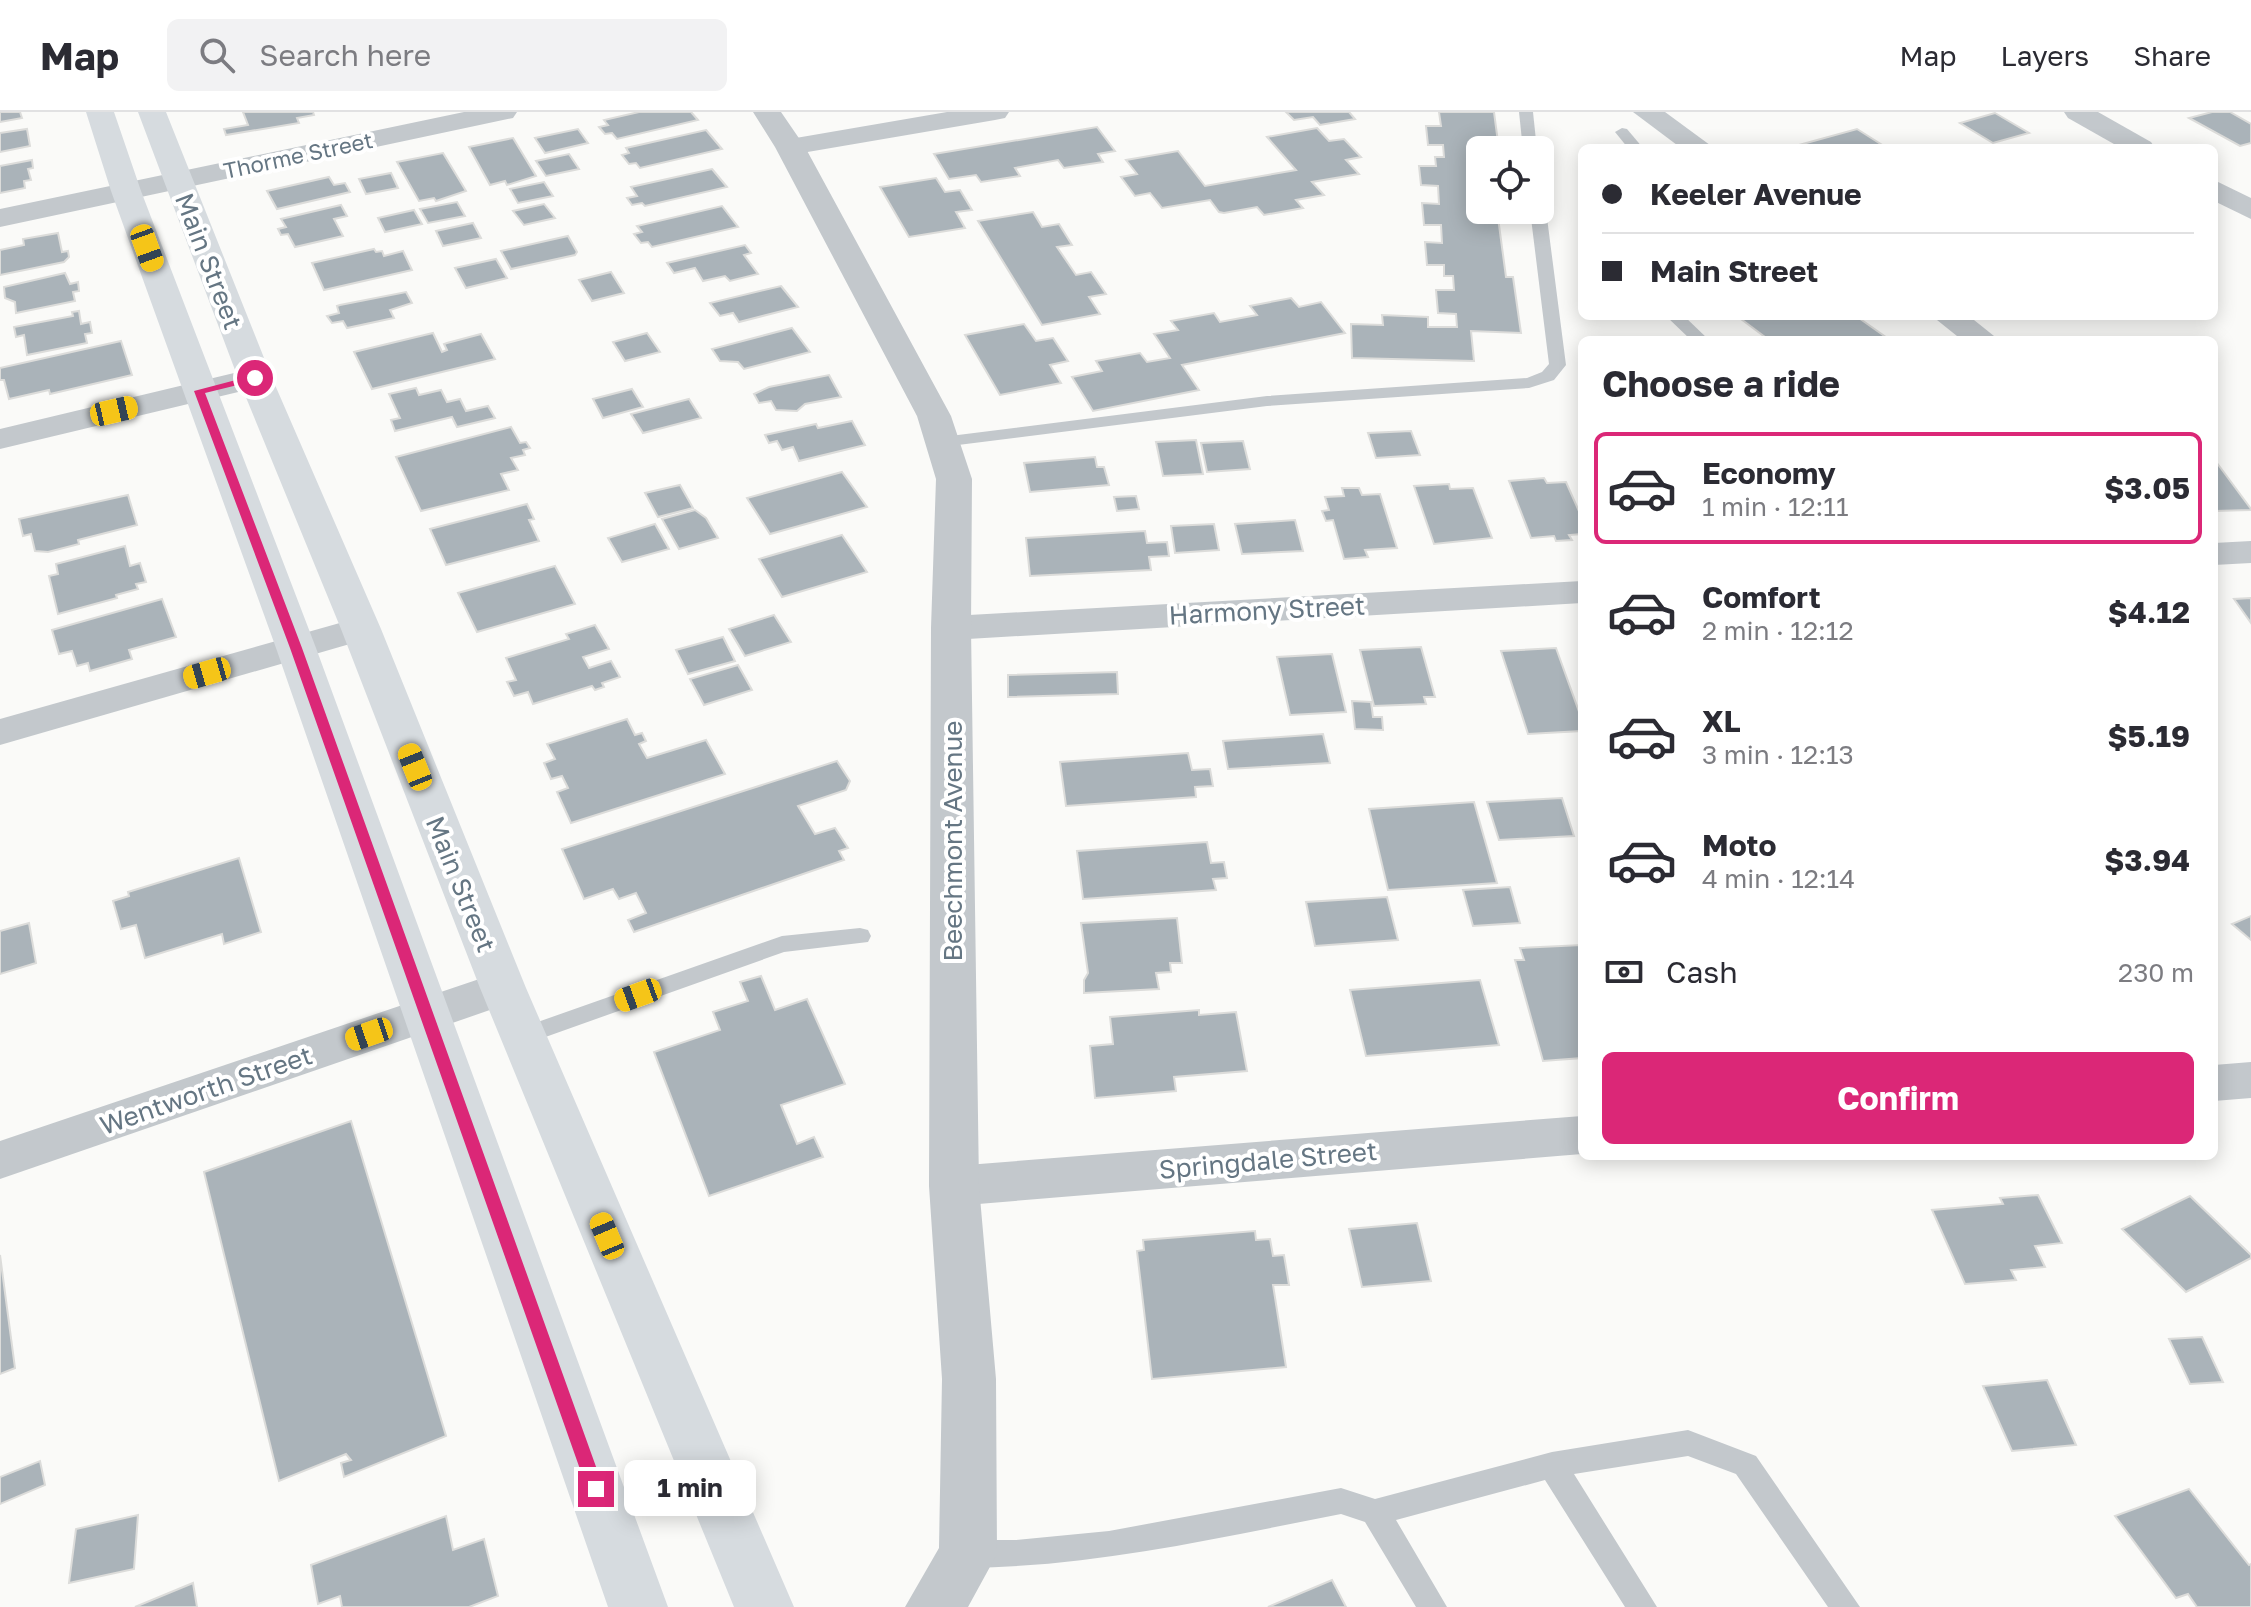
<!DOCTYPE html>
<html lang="en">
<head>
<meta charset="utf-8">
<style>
	:root { --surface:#fff; --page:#f2f2f3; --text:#2b2b33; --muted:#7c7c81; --line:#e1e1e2; --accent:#db2777 }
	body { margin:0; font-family:"Golos Text",sans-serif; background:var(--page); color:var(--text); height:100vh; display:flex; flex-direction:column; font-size:30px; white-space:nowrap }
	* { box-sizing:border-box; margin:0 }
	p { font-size:26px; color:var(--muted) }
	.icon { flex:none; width:44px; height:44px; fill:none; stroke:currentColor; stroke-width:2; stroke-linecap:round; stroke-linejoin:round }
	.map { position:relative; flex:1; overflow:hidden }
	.panel { position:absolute; left:1578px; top:224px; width:640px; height:824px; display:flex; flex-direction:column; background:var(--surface); border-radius:12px; box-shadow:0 4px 20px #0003 }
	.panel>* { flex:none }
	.hud { position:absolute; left:1578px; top:32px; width:640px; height:176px; border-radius:12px; box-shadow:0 4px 20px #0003; display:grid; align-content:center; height:176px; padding:0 24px; background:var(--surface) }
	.tools { position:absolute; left:1466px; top:24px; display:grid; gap:16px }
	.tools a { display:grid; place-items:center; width:88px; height:88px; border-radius:12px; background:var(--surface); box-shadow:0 4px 20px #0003; font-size:40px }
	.end { position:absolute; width:36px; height:36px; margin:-18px; border:10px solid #db2777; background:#fff; box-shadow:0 0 0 4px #fff }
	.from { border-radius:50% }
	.bubble { position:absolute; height:56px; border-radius:12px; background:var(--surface); box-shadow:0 4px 20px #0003; font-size:26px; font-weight:700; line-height:56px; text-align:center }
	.car { position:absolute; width:24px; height:48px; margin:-24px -12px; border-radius:10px; box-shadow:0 0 6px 2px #0007; background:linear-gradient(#f5c518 24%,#345 0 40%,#f5c518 0 76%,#345 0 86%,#f5c518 0) }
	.hud b { display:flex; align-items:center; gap:28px; height:76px; font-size:30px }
	.hud b+b { border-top:2px solid var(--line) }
	.hud i { width:20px; height:20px; background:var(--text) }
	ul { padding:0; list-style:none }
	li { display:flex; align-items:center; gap:24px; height:112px; margin:0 16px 12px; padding:0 8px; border:4px solid transparent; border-radius:12px }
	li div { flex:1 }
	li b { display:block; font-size:30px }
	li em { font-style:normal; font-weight:700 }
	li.active { border-color:var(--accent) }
	li>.icon { width:72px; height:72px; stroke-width:1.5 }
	h2 { padding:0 24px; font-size:36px; line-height:96px }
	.pay { display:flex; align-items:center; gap:20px; height:88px; padding:0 24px; font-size:30px }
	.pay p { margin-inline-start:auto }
	.primary-button { display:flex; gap:16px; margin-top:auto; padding:16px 24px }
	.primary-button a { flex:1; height:92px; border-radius:12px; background:var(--accent); color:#fff; font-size:32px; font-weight:700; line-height:92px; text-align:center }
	header { display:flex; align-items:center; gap:48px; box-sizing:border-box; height:112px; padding:0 40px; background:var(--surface); border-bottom:2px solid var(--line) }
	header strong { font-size:38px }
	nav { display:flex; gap:44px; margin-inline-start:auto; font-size:28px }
	.search { width:560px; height:72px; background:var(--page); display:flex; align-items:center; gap:20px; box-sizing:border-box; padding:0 28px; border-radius:12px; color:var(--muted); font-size:30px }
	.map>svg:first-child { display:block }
	.building { fill:#aab3b9; stroke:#dcdcda; stroke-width:2 }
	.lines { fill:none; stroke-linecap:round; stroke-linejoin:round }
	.service { fill:#c3c8cc; fill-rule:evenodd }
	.minor { fill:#c3c8cc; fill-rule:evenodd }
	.tertiary { fill:#c3c8cc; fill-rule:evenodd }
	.primary { fill:#d6dbdf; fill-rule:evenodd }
	.route { fill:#db2777 }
	.labels { text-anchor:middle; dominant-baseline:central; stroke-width:8; stroke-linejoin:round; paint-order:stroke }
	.far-street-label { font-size:22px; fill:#657683; stroke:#fff }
	.street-label { font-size:26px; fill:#657683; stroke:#fff }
</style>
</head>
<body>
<header>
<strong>Map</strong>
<div class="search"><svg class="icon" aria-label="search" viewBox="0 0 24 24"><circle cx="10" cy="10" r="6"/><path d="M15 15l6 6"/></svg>Search here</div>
<nav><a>Map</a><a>Layers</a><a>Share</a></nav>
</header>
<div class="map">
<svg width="2251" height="1495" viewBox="0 0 2251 1495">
	<rect width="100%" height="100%" fill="#fafaf8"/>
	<g class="building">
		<polygon points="0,0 20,0 22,6 0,10"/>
		<polygon points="243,0 313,0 314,3 297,6 299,11 226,23 224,17 248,13"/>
		<polygon points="639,0 691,0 698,8 617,27 612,21 605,22 599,15 608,13 604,8"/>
		<polygon points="1286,0 1349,0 1355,7 1320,13 1313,5 1294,8"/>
		<polygon points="1439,0 1494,0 1499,38 1480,38 1480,98 1497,98 1506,165 1513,165 1521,221 1471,219 1474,249 1352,246 1351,212 1383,213 1382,203 1428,205 1428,215 1457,215 1456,202 1438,201 1436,178 1454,178 1453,164 1444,164 1444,153 1427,153 1425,130 1442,131 1441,113 1424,113 1422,91 1439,92 1438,74 1421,73 1419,54 1436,54 1435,45 1444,45 1443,33 1428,33 1426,14 1441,14"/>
		<polygon points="2212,0 2230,0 2251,12 2251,31 2240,34 2189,6"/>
		<polygon points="1995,1 2029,21 1993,31 1960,11"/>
		<polygon points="1097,15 1115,39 1098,42 1103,50 1064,56 1058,48 1015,56 1020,64 981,70 976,63 949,67 934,42"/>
		<polygon points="1317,16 1329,29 1344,27 1361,45 1346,48 1359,62 1312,70 1324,83 1296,88 1303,96 1264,103 1257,95 1224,101 1219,100 1210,88 1162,96 1150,81 1135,84 1121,65 1137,62 1126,48 1178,39 1205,74 1296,58 1267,25"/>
		<polygon points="27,17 30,34 0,40 0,21"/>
		<polygon points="578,17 588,31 545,41 535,26"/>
		<polygon points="1857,17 1887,36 1788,36"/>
		<polygon points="706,18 722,37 640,56 636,51 629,52 622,43 629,41 626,36"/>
		<polygon points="513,26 536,64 507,73 505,69 490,73 469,35"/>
		<polygon points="443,41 466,79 436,89 434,86 419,89 397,50"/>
		<polygon points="569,42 579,57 546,64 536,49"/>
		<polygon points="32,48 33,56 28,57 31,68 24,69 25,76 0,81 0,54"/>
		<polygon points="712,57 727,75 645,94 642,91 632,93 627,86 637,84 631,75"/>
		<polygon points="391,61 398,76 366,82 359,67"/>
		<polygon points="329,65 334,73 345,71 350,80 277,97 267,79"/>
		<polygon points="936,66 945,80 960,78 972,98 956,100 965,116 909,125 880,75"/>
		<polygon points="544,70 553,84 518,91 510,77"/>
		<polygon points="457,90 465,104 428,111 420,97"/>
		<polygon points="544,92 555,106 524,113 513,99"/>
		<polygon points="341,93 347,104 334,107 343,124 295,135 288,122 281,123 278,117 286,115 281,107"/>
		<polygon points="722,94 738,115 652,135 648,130 641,131 634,122 642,120 637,114"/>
		<polygon points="414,98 422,112 385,120 378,106"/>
		<polygon points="1033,100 1042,115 1059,112 1072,133 1057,135 1076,163 1091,160 1106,182 1089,185 1100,202 1042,213 978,109"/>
		<polygon points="473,111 481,126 443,134 436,119"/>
		<polygon points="58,121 62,140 68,139 69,145 64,150 0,163 0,138 24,133 23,127"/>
		<polygon points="568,124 577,140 575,143 511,157 501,139"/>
		<polygon points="745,133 751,141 744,143 758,162 730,169 725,164 703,169 695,156 674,161 667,151"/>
		<polygon points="374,137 376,140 382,139 384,144 403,139 412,158 324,178 312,151"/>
		<polygon points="496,147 507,166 466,176 455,156"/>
		<polygon points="611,160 624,181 592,189 579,168"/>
		<polygon points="65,161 70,172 78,170 79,179 73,180 75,189 16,201 15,190 5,186 4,175"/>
		<polygon points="781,174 798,195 739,210 733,201 720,204 710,191"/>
		<polygon points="406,180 412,191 390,198 394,206 389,207 347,216 343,209 332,211 327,204 339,201 337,194 340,193"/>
		<polygon points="1291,186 1299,195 1321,190 1345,221 1182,253 1199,278 1093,299 1072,265 1102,259 1096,249 1140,241 1147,250 1170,246 1154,222 1178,218 1171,209 1214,201 1220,210 1257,203 1250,194"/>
		<polygon points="79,199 81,212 90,210 92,221 85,222 87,231 27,243 24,223 16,225 14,215 73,204 72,200"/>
		<polygon points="1737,204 1856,204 1890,228 1769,228"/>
		<polygon points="1024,212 1036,229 1053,226 1068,249 1050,253 1061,271 1000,283 965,223"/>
		<polygon points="792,216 810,240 744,257 738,250 720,249 712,237"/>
		<polygon points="433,221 442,240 447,238 444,232 447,231 481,222 495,247 372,277 354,240"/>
		<polygon points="647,221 660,240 625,249 613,230"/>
		<polygon points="121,229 132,263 50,282 49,278 9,287 4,268 0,268 0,256"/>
		<polygon points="829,263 841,285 805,292 797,299 776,298 771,289 759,291 754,282 769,275"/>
		<polygon points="416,276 419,283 441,278 447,290 460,287 466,299 488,294 495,306 457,315 452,305 395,319 391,308 400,306 389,282"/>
		<polygon points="632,277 643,295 603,306 593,287"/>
		<polygon points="689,287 701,306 643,321 631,302"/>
		<polygon points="852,309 865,333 799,349 793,335 782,338 777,329 769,331 765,323 816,312 818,316"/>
		<polygon points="511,315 520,331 526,330 530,336 523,338 525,343 511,346 518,358 501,362 509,378 421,399 396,345"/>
		<polygon points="1411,319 1420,343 1376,346 1368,321"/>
		<polygon points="1196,328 1203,362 1163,364 1156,330"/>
		<polygon points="1243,329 1250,357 1207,360 1201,331"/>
		<polygon points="1095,345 1097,355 1104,355 1109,373 1030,380 1024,351"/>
		<polygon points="2214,347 2251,397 2251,398 2214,399"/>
		<polygon points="842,360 867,395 770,422 747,386"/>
		<polygon points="1544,366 1547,371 1566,370 1582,406 1582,422 1569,423 1572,428 1556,429 1554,424 1531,426 1509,369"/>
		<polygon points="1449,372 1450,377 1473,376 1492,426 1434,432 1414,374"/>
		<polygon points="680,373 693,396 658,405 645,381"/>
		<polygon points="1342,376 1359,376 1362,383 1380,382 1397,436 1365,438 1368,445 1344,447 1333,408 1326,409 1322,399 1329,398 1325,385 1344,384"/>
		<polygon points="128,383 137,413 78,428 79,432 48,440 35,439 31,422 23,424 19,407"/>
		<polygon points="1136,384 1139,397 1117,399 1114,385"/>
		<polygon points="527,392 534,407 529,408 539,429 446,453 430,417"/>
		<polygon points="695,398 706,406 718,426 679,437 662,407"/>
		<polygon points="1295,408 1303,439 1242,442 1235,412"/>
		<polygon points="655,412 669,437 622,450 608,426"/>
		<polygon points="1214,412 1219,438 1175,441 1171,414"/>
		<polygon points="1145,419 1147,431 1167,430 1169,444 1149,445 1151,458 1030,464 1026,426"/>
		<polygon points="842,423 867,460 782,485 759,447"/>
		<polygon points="125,434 130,454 140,451 146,470 136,472 138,477 116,483 117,486 58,502 49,464 58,462 56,452"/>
		<polygon points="555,454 575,492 477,520 458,481"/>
		<polygon points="2251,486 2251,511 2234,487"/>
		<polygon points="162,487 176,525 129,538 132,547 90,559 88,551 77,554 72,539 59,542 52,518"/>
		<polygon points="774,503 791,530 745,544 729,517"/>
		<polygon points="595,513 609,537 583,545 589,556 611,549 620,565 602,571 604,575 595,578 592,574 533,592 528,580 514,584 507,570 516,568 506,546 569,527 566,522"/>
		<polygon points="723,525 735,549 688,562 676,538"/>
		<polygon points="1421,535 1435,585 1424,585 1426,592 1374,594 1360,538"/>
		<polygon points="1556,536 1582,608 1582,619 1528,622 1501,539"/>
		<polygon points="1332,542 1346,600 1290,603 1277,545"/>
		<polygon points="738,553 752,578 704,593 690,567"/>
		<polygon points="1117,560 1118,582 1008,585 1008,563"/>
		<polygon points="1352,589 1371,590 1373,605 1382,605 1383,618 1355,617"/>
		<polygon points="627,607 635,623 642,621 646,629 639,632 647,646 706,628 725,662 571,711 557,680 568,676 562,664 551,667 544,651 555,647 547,632"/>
		<polygon points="1323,622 1330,651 1228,657 1223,629"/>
		<polygon points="1188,641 1192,658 1210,657 1213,674 1195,675 1196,685 1066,694 1060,650"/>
		<polygon points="837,649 850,669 846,678 798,694 815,722 835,716 848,736 839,739 844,748 634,820 628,808 646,801 636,781 619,787 613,777 584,787 562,737"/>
		<polygon points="1562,686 1574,724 1499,728 1487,690"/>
		<polygon points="1474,690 1497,771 1388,778 1369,697"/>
		<polygon points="1207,730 1211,751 1224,750 1227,766 1213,767 1216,778 1083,787 1077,739"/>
		<polygon points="239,746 261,820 224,832 222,822 145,846 136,813 121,817 113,789 129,784 128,780"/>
		<polygon points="1510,775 1520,811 1473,814 1463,778"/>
		<polygon points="1387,785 1398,828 1315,834 1306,790"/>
		<polygon points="2251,804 2251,828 2232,812"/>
		<polygon points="1177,806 1182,851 1170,851 1171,860 1156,861 1159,877 1084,881 1084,868 1088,861 1081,811"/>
		<polygon points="29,811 36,851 0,862 0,819"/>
		<polygon points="1582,833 1582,946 1543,949 1515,848 1524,848 1520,836"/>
		<polygon points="761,864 775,898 807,887 845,972 781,993 797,1032 814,1025 823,1045 709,1084 654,940 720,918 713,900 748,889 740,870"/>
		<polygon points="1480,868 1499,933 1366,944 1350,878"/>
		<polygon points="1199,898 1199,903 1236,900 1247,959 1174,965 1176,979 1095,986 1090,934 1113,932 1110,905"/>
		<polygon points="351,1009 446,1324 344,1365 341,1351 351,1348 346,1342 279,1369 204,1060"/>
		<polygon points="2038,1083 2062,1131 2035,1134 2045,1155 2011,1158 2016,1168 1965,1172 1932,1098 2003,1092 2000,1086"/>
		<polygon points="2190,1084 2251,1143 2251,1146 2186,1180 2122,1117"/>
		<polygon points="1417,1111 1431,1169 1362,1175 1349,1117"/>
		<polygon points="1255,1119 1256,1128 1270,1127 1273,1144 1284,1143 1289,1173 1273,1173 1286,1255 1152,1267 1137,1139 1144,1138 1143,1128"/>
		<polygon points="0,1143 15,1256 0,1262"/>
		<polygon points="2202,1225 2223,1270 2190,1272 2169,1227"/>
		<polygon points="2047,1268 2076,1333 2012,1339 1983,1274"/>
		<polygon points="40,1349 45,1373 0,1392 0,1365"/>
		<polygon points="2189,1377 2249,1453 2251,1452 2251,1495 2197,1495 2188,1482 2176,1486 2115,1404"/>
		<polygon points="138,1403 134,1457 69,1471 76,1417"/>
		<polygon points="446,1404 453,1438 484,1427 498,1484 469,1495 342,1495 340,1484 318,1492 311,1453"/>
		<polygon points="1332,1468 1346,1495 1268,1495"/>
		<polygon points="193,1471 197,1495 135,1495"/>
	</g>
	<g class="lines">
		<g class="service">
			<polygon points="1519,0 1533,0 1537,38 1523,38"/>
			<polygon points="1622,16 1627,17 1643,36 1628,36 1615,20"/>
			<polygon points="1540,94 1546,98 1566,253 1554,268 1529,276 1267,294 942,335 933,330 942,325 1267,284 1527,266 1542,260 1549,252 1530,98 1540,98"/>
			<polygon points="1666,204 1684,204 1709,228 1691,228"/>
			<polygon points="860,816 868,818 871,824 868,830 784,840 523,933 515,930 511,924 515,918 782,824"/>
			<path d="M1688 1318 1756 1344 1860 1495H1828L1736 1362 1688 1344 1574 1362 1657 1495H1625L1545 1368 1396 1408 1447 1495H1416L1365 1410 1341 1402C1217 1426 1096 1454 969 1456L959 1452 954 1442 959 1432 969 1428H1016L1109 1419 1341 1376 1375 1387 1552 1340Z"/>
		</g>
		<g class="minor">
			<polygon points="464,0 517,0 513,6 503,8 0,115 0,97"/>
			<polygon points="947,0 1009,0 1005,6 995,8 790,43 780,41 776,35 780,29 790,27"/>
			<polygon points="1633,0 1665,0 1714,36 1681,36"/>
			<polygon points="2064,0 2098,0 2151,30 2155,36 2121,36 2068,6"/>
			<polygon points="2214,68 2251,86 2251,107 2214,89"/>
			<polygon points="1932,204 1969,204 1999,228 1962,228"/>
			<polygon points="255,256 267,259 271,266 267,273 0,337 0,317"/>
			<polygon points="2251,429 2251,451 2214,453 2214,431"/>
			<polygon points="1582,469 1582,491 951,528 938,524 932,516 938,508 951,504"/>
			<polygon points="361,505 374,509 380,517 374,525 0,633 0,607"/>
			<polygon points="503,859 519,864 525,876 519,888 0,1067 0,1029"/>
			<polygon points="2251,950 2251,986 2214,989 2214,953"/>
			<polygon points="1582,1004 1582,1042 954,1094 937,1088 930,1074 937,1060 954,1054"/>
		</g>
		<polygon class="tertiary" points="753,0 781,0 805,35 951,304 972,367 971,516 979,1074 996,1267 997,1442 968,1495 905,1495 939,1436 942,1267 929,1074 931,516 936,367 917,304 775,35"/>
		<g class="primary">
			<polygon points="86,0 114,0 141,79 316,536 668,1495 608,1495 276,536 111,79"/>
			<polygon points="138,0 166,0 272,266 381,517 526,876 794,1495 734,1495 480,876 341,517 238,266"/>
		</g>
	</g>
	<polygon class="route" points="255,263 260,266 258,268 205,281 302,536 604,1377 596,1384 587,1377 290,536 194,279"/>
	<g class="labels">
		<g class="far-street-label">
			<text transform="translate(298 43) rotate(-12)">Thorme Street</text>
		</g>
		<g class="street-label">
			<text transform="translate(209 149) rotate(69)">Main Street</text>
			<text transform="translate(1267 498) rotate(-3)">Harmony Street</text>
			<text transform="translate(952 729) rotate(-90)">Beechmont Avenue</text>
			<text transform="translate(461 772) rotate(68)">Main Street</text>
			<text transform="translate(206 978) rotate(-19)">Wentworth Street</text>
			<text transform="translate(1268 1048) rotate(-5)">Springdale Street</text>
		</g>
	</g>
</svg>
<div class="tools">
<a><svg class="icon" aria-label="locate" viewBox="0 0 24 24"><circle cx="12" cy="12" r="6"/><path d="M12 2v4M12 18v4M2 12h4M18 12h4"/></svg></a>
</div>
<i class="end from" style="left:255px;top:266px"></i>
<i class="end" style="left:596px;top:1377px"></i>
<div class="bubble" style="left:624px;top:1348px;width:132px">1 min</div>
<i class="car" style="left:147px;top:136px;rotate:160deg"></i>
<i class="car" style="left:114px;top:299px;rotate:77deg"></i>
<i class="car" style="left:207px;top:561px;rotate:254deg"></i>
<i class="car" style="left:415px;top:655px;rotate:338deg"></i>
<i class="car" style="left:638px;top:883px;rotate:250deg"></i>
<i class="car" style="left:369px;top:922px;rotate:251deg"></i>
<i class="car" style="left:607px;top:1124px;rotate:337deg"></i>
<div class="hud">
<b><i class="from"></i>Keeler Avenue</b>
<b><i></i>Main Street</b>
</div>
<section class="panel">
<h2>Choose a ride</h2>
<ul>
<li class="active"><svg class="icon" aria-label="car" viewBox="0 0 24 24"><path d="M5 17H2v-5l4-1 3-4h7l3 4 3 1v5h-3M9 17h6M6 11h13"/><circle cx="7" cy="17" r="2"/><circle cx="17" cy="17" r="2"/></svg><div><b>Economy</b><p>1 min · 12:11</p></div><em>$3.05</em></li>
<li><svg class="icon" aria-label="car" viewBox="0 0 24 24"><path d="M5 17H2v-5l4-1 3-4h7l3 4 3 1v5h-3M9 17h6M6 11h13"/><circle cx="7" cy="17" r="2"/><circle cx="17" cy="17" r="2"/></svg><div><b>Comfort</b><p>2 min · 12:12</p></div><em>$4.12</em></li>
<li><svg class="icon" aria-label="car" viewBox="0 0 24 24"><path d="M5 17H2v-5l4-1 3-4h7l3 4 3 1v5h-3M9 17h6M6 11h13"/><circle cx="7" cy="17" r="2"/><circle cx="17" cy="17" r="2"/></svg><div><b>XL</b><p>3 min · 12:13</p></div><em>$5.19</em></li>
<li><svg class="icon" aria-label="car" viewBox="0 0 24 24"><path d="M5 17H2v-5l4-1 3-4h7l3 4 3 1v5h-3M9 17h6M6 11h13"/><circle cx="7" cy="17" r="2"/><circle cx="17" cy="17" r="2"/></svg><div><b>Moto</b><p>4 min · 12:14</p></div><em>$3.94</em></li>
</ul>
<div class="pay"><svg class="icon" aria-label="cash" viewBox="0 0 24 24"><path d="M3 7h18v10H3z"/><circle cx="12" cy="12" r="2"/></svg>Cash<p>230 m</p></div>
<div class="primary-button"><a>Confirm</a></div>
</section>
</div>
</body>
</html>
